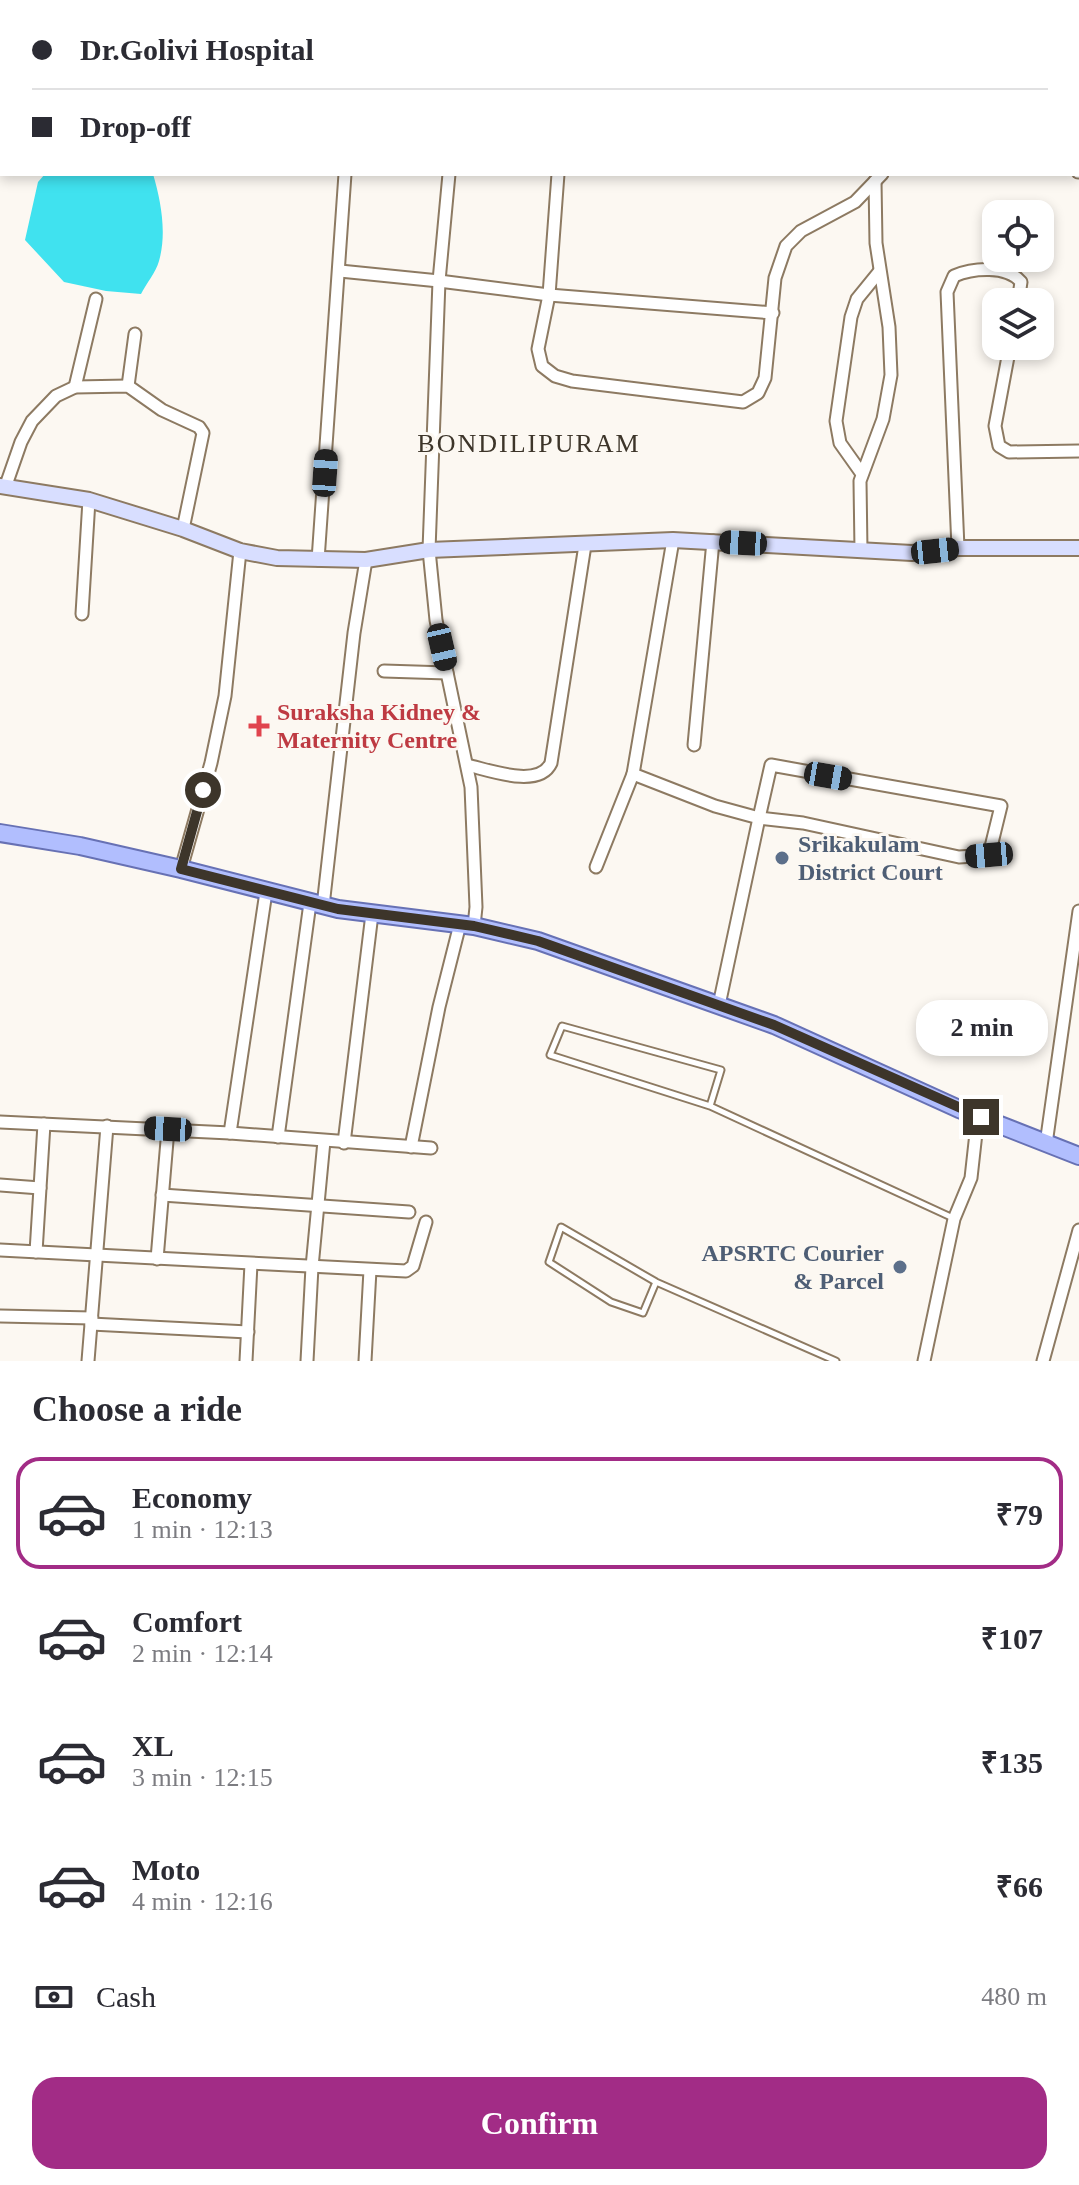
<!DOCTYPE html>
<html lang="en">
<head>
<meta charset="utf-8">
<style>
	:root { --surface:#fff; --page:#f7f7f7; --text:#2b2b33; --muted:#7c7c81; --line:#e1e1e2; --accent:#a22c86 }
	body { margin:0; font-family:"Times New Roman",serif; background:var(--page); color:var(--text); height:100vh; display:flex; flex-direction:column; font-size:30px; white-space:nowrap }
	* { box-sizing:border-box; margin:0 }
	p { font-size:26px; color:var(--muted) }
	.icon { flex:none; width:44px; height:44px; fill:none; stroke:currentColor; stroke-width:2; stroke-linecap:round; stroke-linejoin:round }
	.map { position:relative; height:1361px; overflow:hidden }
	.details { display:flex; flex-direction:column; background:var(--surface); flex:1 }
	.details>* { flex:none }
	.hud { position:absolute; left:0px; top:0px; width:1080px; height:176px; box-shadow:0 4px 12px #0003; display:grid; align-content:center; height:176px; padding:0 32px; background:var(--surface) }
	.controls { position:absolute; left:982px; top:200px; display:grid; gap:16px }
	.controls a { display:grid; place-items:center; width:72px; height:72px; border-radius:16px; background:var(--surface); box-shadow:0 4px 12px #0003; font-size:40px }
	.end { position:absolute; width:36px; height:36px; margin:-18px; border:10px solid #3d352a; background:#fff; box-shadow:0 0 0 4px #fff }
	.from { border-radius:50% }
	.bubble { position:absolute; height:56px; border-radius:24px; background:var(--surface); box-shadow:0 4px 12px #0003; font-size:26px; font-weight:700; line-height:56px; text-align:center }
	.car { position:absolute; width:24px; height:48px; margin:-24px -12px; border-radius:10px; box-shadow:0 0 6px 2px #0007; background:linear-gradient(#222 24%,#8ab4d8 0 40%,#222 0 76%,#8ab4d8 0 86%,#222 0) }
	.hud b { display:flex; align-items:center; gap:28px; height:76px; font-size:30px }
	.hud b+b { border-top:2px solid var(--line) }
	.hud i { width:20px; height:20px; background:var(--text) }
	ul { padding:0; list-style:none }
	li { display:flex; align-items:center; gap:24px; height:112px; margin:0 16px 12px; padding:0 16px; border:4px solid transparent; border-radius:24px }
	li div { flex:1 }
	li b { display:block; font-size:30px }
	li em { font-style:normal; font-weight:700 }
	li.active { border-color:var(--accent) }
	li>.icon { width:72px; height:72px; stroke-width:1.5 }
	h2 { padding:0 32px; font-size:36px; line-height:96px }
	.pay { display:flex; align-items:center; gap:20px; height:88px; padding:0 32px; font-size:30px }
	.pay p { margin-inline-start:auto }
	.button { display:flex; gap:16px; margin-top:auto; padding:16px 32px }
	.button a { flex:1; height:92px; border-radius:24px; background:var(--accent); color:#fff; font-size:32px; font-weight:700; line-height:92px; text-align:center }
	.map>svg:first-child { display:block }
	.water { fill:#40e2ef }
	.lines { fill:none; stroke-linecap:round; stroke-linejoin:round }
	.stream { stroke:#40e2ef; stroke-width:4 }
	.lane-casing { stroke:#8d7a62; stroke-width:9 }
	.street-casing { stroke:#8d7a62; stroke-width:15 }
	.secondary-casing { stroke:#8d7a62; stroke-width:18 }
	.primary-casing { stroke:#6771b4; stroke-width:20 }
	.lane { stroke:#fff; stroke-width:5 }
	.street { stroke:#fff; stroke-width:11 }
	.secondary { stroke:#d8deff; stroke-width:14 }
	.primary { stroke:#b1befe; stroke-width:16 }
	.route { stroke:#3d352a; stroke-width:10 }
	.health-dot { fill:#e0444e; stroke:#fcf8f2; stroke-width:3 }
	.service-dot { fill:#5c6f8a; stroke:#fcf8f2; stroke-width:3 }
	.labels { text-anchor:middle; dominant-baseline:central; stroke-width:6; stroke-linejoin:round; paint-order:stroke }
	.health-label { font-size:24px; font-weight:bold; fill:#be3a42; stroke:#fcf8f2; text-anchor:start }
	.service-label { font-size:24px; font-weight:bold; fill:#4e5e75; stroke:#fcf8f2; text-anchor:start }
	.neighbourhood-label { font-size:26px; letter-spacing:2px; fill:#3d352a; stroke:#fcf8f2 }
</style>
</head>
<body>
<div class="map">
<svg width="1079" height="1361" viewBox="0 0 1079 1361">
	<rect width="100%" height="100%" fill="#fcf8f2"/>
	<path class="water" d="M45 174H153C161 201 167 233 159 261 156 272 146 284 141 294L106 291 64 282 25 240 38 182Z"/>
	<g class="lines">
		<polyline class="stream" points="0,47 2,47"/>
		<defs>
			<g id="lane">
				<polyline points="710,1106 721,1070 562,1026 550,1055 710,1106 953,1218"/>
				<polyline points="656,1282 643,1313 611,1302 549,1262 561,1227 656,1282 836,1361"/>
			</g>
			<g id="street">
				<polyline points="220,0 229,2"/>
				<polyline points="358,2 359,0"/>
				<polyline points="464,2 464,0"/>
				<polyline points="573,2 573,0"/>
				<polyline points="667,2 668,0"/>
				<polyline points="755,2 755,0"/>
				<polyline points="844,2 844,0"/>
				<polyline points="941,2 941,0"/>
				<polyline points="1005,2 1006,0"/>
				<polyline points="1070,2 1070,0"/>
				<polyline points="1078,172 1079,172"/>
				<polyline points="449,174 439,281 429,550 436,620 471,787 476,907 474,926"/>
				<polyline points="558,174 549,295 538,349 542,366 555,376 572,381 743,402 758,393 765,378 775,278 786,246 801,231 855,202 882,174"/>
				<polyline points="340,271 439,281 549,295 773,313"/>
				<polyline points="1010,346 995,426 999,446 1009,452 1079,451"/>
				<polyline points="128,386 135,334"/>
				<polyline points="75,387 96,299"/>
				<polyline points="862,474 840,443 836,421 851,317 857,299 879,272"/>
				<polyline points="6,485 21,442 32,421 56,396 75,387 128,386 162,410 199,427 203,433 183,529"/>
				<polyline points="673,540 633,774 715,806 759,818 719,1005"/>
				<path d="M958 548 947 292 954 276C973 268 1007 265 1021 282L1018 302"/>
				<polyline points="861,550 860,481 883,419 891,375 889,327 876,243 875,181"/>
				<polyline points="318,560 345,174"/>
				<polyline points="82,614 89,500"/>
				<polyline points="384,671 447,673"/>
				<polyline points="694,745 713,541"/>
				<path d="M467 765C489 770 539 789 551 763L585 545"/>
				<polygon points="771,765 1001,806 989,855 959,857 803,823 759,818"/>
				<polyline points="596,867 633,774"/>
				<polyline points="181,869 211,763 225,696 240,551"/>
				<polyline points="323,906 354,633 366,560"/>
				<polyline points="0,1122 230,1133 431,1148"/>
				<polyline points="230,1133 266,892"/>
				<polyline points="278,1137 310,903"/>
				<polyline points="344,1143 372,914"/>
				<polyline points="1046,1144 1079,911"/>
				<polyline points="411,1147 439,1007 460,924"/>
				<polyline points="0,1185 40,1188"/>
				<polyline points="162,1195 409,1212"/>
				<polyline points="0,1250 406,1271 413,1266 426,1222"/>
				<polyline points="36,1252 44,1124"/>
				<polyline points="157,1259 168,1129"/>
				<polyline points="0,1316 92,1318"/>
				<polyline points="91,1324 248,1332"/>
				<polyline points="88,1361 107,1126"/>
				<polyline points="246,1361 251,1264"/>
				<polyline points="307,1361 312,1267 324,1141"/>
				<polyline points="365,1361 370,1270"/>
				<polyline points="924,1361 954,1219 971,1178 978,1115"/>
				<polyline points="1043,1361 1079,1230"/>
			</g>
			<polyline id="secondary" points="0,486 89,500 183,529 240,551 277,558 366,560 429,550 673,540 912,553 958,548 1079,548"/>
			<polyline id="primary" points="0,833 80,846 181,869 338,909 474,926 538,941 774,1025 959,1109 1079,1156"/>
		</defs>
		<use href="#lane" class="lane-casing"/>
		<use href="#street" class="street-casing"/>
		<use href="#secondary" class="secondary-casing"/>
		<use href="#primary" class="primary-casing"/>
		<use href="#lane" class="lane"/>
		<use href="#street" class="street"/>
		<use href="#secondary" class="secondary"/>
		<use href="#primary" class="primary"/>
	</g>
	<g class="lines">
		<polyline class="route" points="203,790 181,869 338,909 474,926 538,941 774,1025 981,1117"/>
	</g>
	<path class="health-dot" d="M255 714h8v8h8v8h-8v8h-8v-8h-8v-8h8z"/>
	<g class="service-dot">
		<circle cx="782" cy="858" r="8"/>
		<circle cx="900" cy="1267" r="8"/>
	</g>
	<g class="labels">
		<g class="health-label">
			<text x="277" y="712">Suraksha Kidney &amp;<tspan x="277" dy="28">Maternity Centre</tspan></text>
		</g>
		<g class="service-label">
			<text x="798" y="844">Srikakulam<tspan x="798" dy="28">District Court</tspan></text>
			<text x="884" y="1253" text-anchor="end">APSRTC Courier<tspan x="884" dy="28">&amp; Parcel</tspan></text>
		</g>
		<g class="neighbourhood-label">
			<text x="529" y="443">BONDILIPURAM</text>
		</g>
	</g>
</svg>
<div class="controls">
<a><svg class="icon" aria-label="locate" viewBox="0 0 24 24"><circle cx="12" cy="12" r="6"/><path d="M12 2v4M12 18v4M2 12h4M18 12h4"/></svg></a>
<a><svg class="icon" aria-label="layers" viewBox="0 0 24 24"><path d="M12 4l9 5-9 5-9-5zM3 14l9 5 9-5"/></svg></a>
</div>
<i class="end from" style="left:203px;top:790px"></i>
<i class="end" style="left:981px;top:1117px"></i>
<div class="bubble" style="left:916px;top:1000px;width:132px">2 min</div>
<i class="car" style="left:325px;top:473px;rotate:4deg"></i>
<i class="car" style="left:743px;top:543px;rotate:273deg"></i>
<i class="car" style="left:935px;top:551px;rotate:84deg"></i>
<i class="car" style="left:442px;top:647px;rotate:167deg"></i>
<i class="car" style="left:828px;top:776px;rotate:100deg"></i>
<i class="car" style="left:989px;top:855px;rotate:265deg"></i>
<i class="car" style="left:168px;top:1129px;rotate:273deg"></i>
<div class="hud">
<b><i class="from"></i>Dr.Golivi Hospital</b>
<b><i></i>Drop-off</b>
</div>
</div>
<section class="details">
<h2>Choose a ride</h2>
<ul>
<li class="active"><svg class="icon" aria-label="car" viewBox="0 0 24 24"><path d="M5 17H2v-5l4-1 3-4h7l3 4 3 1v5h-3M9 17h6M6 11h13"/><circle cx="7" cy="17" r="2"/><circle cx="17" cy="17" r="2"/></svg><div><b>Economy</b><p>1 min · 12:13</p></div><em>₹79</em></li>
<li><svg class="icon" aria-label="car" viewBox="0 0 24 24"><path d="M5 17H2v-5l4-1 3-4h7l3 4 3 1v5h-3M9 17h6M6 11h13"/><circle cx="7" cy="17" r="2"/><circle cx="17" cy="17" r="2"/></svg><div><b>Comfort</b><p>2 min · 12:14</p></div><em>₹107</em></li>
<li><svg class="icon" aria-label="car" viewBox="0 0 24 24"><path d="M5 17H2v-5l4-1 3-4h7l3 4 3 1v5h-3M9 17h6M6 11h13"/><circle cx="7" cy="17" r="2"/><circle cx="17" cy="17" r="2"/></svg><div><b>XL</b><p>3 min · 12:15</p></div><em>₹135</em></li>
<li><svg class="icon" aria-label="car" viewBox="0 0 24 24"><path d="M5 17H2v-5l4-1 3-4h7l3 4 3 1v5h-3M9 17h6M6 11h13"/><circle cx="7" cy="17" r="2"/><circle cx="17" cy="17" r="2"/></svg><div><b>Moto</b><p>4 min · 12:16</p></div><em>₹66</em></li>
</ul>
<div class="pay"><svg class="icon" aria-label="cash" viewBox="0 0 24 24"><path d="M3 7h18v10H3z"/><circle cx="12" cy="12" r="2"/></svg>Cash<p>480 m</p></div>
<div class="button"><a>Confirm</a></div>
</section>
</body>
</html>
